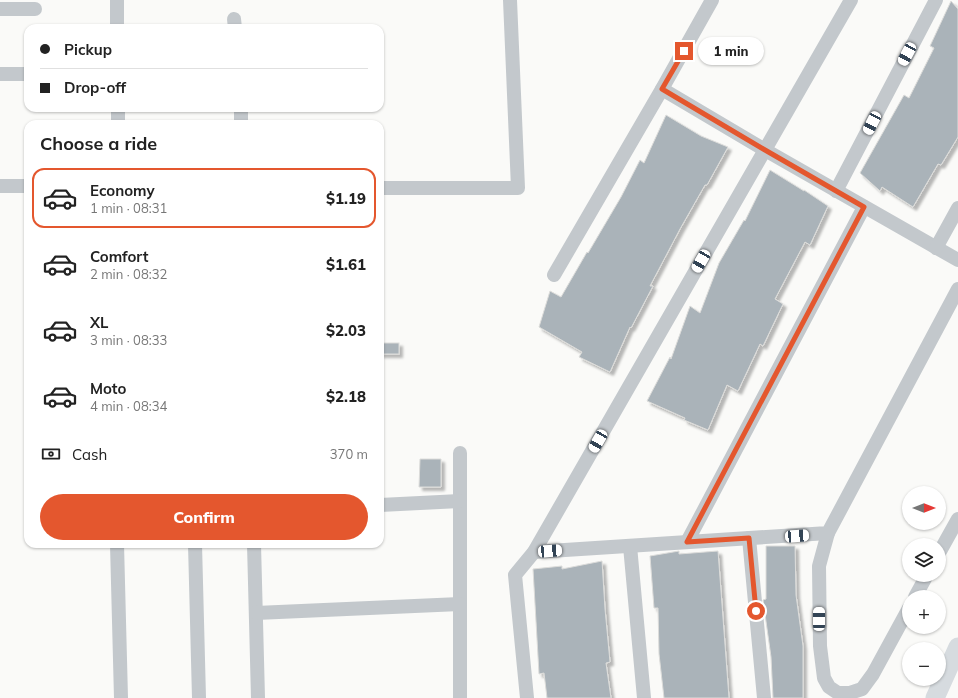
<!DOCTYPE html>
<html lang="en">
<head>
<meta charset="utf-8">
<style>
	:root { --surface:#fff; --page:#f2f2f2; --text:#222; --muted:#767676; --line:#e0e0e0; --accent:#e4572e }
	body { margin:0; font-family:Mulish,sans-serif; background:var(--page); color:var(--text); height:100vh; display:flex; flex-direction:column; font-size:15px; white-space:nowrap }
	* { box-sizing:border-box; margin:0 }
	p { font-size:13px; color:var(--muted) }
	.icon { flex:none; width:22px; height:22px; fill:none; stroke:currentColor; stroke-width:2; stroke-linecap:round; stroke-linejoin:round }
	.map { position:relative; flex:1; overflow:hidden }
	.panel { position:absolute; left:24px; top:120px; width:360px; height:428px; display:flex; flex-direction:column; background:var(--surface); border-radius:12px; box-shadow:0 1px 3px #0004 }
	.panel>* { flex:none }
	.guide { position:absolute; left:24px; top:24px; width:360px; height:88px; border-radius:12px; box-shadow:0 1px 3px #0004; display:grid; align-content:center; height:88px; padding:0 16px; background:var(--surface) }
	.needle { width:26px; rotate:90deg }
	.fabs { position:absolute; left:902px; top:486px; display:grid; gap:8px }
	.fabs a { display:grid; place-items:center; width:44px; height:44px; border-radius:50%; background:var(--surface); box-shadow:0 1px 3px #0004; font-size:20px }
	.end { position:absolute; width:18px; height:18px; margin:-9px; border:5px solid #e4572e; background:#fff; box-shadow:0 0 0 2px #fff }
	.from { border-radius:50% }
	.bubble { position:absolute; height:28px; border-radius:14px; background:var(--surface); box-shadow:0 1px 3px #0004; font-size:13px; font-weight:800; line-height:28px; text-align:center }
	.car { position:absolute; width:12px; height:24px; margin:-12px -6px; border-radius:5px; box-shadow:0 0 3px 1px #0007; background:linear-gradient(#fff 24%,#345 0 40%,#fff 0 76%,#345 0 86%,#fff 0) }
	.guide b { display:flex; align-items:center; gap:14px; height:38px; font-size:15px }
	.guide b+b { border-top:1px solid var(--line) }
	.guide i { width:10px; height:10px; background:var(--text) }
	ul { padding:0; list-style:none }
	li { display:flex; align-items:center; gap:12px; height:60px; margin:0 8px 6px; padding:0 8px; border:2px solid transparent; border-radius:12px }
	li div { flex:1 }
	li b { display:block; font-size:15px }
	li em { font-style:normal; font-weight:800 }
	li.active { border-color:var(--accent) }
	li>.icon { width:36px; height:36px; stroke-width:1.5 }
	h2 { padding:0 16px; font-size:18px; line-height:48px }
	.pay { display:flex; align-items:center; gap:10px; height:44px; padding:0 16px; font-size:15px }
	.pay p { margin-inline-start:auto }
	.cta { display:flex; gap:8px; margin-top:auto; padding:8px 16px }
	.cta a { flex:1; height:46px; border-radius:24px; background:var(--accent); color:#fff; font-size:16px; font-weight:800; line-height:46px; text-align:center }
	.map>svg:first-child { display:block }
	.building { fill:#aab3b9; stroke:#dcdcda; filter:url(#shadow) }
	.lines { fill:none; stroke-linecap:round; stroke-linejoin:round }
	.street { stroke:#c3c8cc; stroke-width:14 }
	.secondary { stroke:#d6dbdf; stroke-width:19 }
	.route { stroke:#e4572e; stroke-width:5 }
</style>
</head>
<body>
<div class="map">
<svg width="958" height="698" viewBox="0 0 958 698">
	<defs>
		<filter id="shadow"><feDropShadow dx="3.5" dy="3.5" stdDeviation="1" flood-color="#0004"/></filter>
	</defs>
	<rect width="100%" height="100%" fill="#fafaf8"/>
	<g class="building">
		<polygon points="951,1 958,9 958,137 941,165 938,164 913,207 882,187 880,191 860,173 904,95 909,98 934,48 930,46"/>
		<polygon points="666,115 701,136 728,147 707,185 705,185 680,229 650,286 653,286 631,328 630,327 610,372 579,357 582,352 539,327 550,291 561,297 587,252 588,253 621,197 640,160 644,163"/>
		<polygon points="770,170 804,191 804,190 828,206 810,245 805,242 775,299 783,304 763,346 760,344 738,391 727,385 708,430 684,420 685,418 647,401 670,357 671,359 690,306 700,313 719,263 744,220 745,221"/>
		<rect x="380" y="343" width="19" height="11"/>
		<polygon points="420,459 441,459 441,487 419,487"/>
		<polygon points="766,546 795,546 796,595 803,646 803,698 773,698 771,657 763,600 766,599"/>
		<polygon points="679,551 679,554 718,551 729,698 664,698 659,654 658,608 654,608 650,556"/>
		<polygon points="602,561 605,609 610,662 606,663 611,698 547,698 544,673 539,674 533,569 562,566 562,569"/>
	</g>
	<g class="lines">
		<g class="street">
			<polyline points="117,0 117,28"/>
			<polyline points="0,9 35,9"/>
			<polyline points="234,19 235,28"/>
			<polyline points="0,74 28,74"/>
			<polyline points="662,89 765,150 958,260"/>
			<polyline points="118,108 118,124"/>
			<polyline points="241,108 241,124"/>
			<polyline points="0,186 28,186"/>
			<polyline points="380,188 518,188 510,0"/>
			<polyline points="836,191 936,0"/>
			<polyline points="936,248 958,208"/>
			<polyline points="554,275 662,89 712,0"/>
			<polyline points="460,453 460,698"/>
			<polyline points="380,505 460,501"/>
			<polyline points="828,533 819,566 820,646 824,678 829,687 838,693 850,693 862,689 873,674 909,608"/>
			<polyline points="749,538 764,698"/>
			<polyline points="687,542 864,207"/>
			<polyline points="117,544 121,698"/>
			<polyline points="195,544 199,698"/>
			<polyline points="254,544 258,698"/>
			<polyline points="630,546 644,698"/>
			<polyline points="534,552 828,533 958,289"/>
			<polyline points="939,553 958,519"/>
			<polyline points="915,597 927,575"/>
			<polyline points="256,613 460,604"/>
			<polyline points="527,698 515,575 534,552 851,0"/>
		</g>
		<polyline class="secondary" points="935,698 958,647"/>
	</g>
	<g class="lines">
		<polyline class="route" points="684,51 662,89 765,150 864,207 687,542 749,538 756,611"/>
	</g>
</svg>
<div class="fabs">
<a><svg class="needle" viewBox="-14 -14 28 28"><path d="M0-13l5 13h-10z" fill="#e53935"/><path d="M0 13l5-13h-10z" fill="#767676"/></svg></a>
<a><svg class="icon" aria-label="layers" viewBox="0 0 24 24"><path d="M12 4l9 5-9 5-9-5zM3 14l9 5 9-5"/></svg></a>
<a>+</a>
<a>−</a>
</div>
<i class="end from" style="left:756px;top:611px"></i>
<i class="end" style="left:684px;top:51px"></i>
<div class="bubble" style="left:698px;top:37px;width:66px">1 min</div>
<i class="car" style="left:907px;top:54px;rotate:208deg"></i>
<i class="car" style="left:872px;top:123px;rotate:207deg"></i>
<i class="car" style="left:701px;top:261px;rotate:210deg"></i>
<i class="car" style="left:598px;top:441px;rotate:210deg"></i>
<i class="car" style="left:797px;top:536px;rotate:86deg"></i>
<i class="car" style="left:550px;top:551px;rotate:86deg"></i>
<i class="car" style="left:819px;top:619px;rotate:0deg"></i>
<div class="guide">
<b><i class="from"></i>Pickup</b>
<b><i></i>Drop-off</b>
</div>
<section class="panel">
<h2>Choose a ride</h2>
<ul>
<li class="active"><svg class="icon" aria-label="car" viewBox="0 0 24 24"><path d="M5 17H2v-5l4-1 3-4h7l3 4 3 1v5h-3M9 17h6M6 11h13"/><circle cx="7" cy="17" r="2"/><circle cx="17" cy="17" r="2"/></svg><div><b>Economy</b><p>1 min · 08:31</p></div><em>$1.19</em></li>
<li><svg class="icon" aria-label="car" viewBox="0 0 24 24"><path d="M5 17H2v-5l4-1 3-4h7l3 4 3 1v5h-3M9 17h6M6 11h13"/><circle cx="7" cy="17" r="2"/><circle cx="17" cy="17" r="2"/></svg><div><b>Comfort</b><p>2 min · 08:32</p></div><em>$1.61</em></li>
<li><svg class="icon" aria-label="car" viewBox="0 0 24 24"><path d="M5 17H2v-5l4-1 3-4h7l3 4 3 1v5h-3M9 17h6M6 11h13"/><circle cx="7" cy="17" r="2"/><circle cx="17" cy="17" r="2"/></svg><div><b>XL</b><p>3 min · 08:33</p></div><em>$2.03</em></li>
<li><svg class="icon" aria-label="car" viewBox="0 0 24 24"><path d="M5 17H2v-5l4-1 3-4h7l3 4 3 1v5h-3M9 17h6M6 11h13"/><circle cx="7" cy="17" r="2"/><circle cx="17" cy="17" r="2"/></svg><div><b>Moto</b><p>4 min · 08:34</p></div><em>$2.18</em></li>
</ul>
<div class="pay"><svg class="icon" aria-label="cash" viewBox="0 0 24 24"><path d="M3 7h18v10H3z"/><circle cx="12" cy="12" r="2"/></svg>Cash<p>370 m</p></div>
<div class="cta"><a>Confirm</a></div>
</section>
</div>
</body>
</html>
